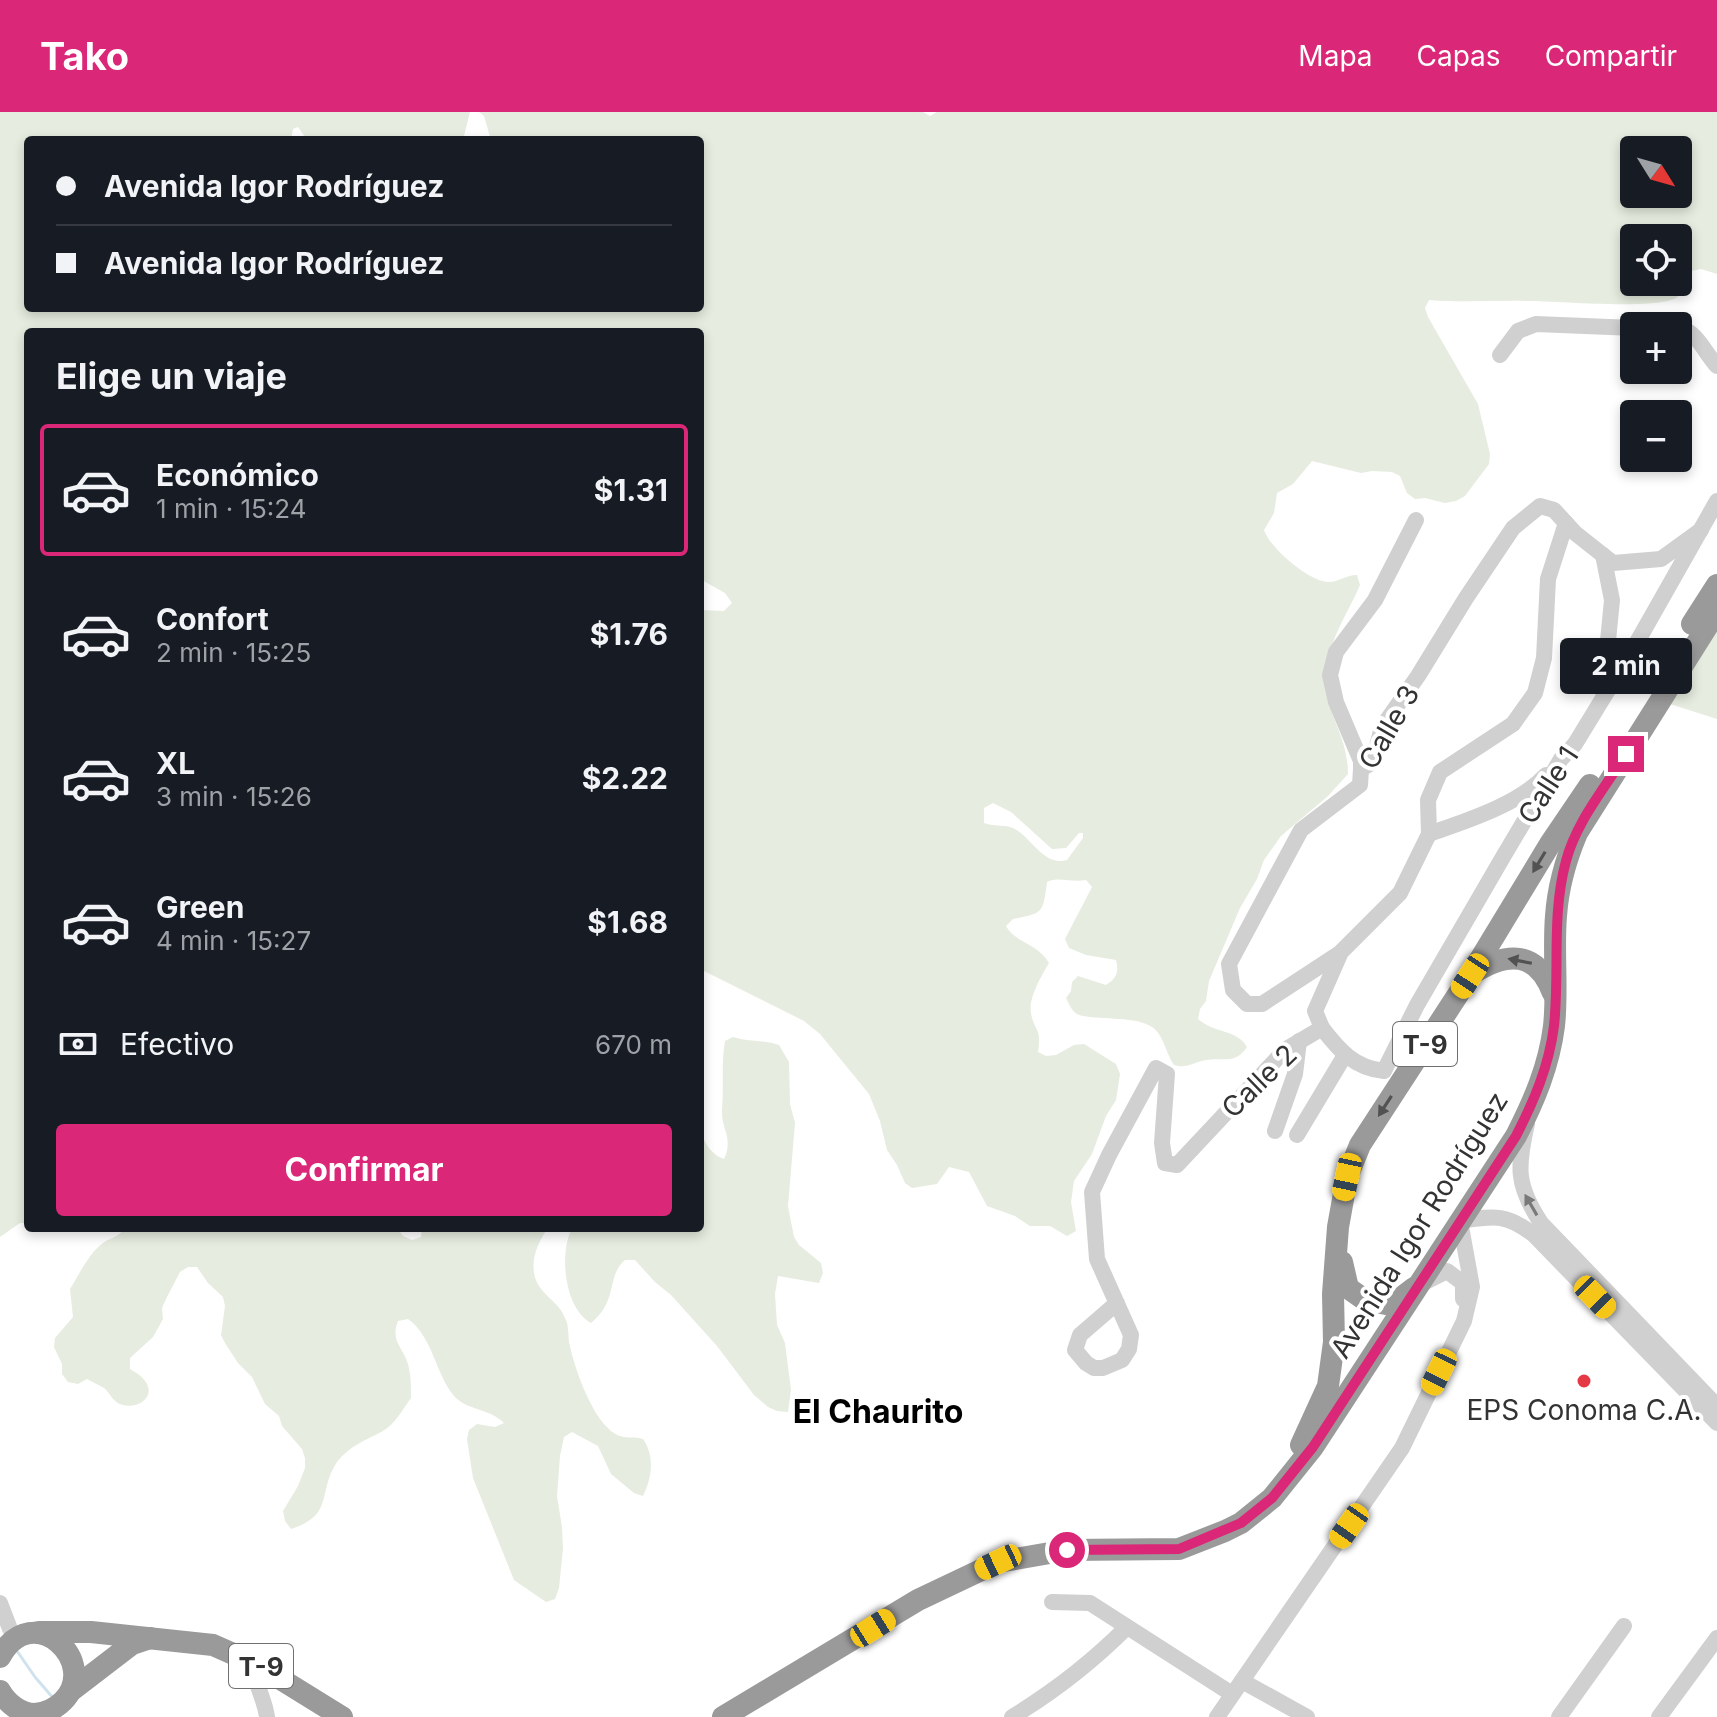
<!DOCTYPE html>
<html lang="es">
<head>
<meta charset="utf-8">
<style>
	:root { --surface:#171b24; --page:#20242c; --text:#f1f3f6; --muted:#9ea1a6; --line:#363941; --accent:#db2777 }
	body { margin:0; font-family:Inter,sans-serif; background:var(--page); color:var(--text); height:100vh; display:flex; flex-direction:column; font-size:30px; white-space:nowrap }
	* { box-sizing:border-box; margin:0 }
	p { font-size:26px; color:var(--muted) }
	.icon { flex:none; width:44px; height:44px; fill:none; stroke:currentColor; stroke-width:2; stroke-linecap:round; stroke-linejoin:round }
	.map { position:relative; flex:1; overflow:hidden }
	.drawer { position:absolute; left:24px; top:216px; width:680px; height:904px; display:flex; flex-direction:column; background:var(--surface); border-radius:8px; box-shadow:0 4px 12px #0003 }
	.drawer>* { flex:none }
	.guide { position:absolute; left:24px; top:24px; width:680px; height:176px; border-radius:8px; box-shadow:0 4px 12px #0003; display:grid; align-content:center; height:176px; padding:0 32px; background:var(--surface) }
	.needle { width:52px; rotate:127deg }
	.tools { position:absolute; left:1620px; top:24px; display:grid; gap:16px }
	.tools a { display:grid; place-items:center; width:72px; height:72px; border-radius:8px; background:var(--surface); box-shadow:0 4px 12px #0003; font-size:40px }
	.end { position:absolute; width:36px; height:36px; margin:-18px; border:10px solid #db2777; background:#fff; box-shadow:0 0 0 4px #fff }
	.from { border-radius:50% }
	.bubble { position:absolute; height:56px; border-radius:8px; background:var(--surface); box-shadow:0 4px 12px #0003; font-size:26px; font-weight:700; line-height:56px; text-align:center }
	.car { position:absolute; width:24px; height:48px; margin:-24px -12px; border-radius:10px; box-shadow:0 0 6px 2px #0007; background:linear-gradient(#f5c518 24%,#345 0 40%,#f5c518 0 76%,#345 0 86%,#f5c518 0) }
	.guide b { display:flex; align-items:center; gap:28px; height:76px; font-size:30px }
	.guide b+b { border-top:2px solid var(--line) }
	.guide i { width:20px; height:20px; background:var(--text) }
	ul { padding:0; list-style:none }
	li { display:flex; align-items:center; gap:24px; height:132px; margin:0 16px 12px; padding:0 16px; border:4px solid transparent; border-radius:8px }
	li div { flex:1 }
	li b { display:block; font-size:30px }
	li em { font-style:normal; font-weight:700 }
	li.active { border-color:var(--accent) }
	li>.icon { width:72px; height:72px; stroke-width:1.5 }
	h2 { padding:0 32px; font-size:36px; line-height:96px }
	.pay { display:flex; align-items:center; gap:20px; height:88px; padding:0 32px; font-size:30px }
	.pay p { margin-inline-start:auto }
	.cta { display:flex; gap:16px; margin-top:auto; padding:16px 32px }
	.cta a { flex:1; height:92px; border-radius:8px; background:var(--accent); color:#fff; font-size:32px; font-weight:700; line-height:92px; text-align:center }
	header { display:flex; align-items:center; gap:48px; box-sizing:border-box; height:112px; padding:0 40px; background:var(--accent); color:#fff }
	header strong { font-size:38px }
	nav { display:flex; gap:44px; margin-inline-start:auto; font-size:28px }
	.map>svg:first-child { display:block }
	.green { fill:#e6ecdf; fill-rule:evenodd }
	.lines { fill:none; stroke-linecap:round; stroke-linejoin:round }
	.stream { stroke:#cfe2ee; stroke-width:3 }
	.minor { stroke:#d0d0d0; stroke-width:16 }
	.highway { stroke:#9a9a9a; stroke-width:22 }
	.oneway { fill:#525252 }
	.oneway2 { fill:#7a7a7a }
	.route { stroke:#db2777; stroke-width:10 }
	.poi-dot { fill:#e63946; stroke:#fff; stroke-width:3 }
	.labels { text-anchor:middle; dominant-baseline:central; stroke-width:8; stroke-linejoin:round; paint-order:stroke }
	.shield { fill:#fff; stroke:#707070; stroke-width:2 }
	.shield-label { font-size:26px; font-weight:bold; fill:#333 }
	.street-label { font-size:28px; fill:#333; stroke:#fff }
	.poi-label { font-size:28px; fill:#333; stroke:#fff }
	.quarter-label { font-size:32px; font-weight:bold; fill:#000; stroke:#fff }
</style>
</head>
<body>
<header>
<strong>Tako</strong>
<nav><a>Mapa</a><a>Capas</a><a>Compartir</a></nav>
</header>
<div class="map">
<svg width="1717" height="1605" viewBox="0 0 1717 1605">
	<rect width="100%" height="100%" fill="#fff"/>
	<g class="green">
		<path d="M0 0H470L463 28H307L298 15 293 17 291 28H28V196H700V28H491L484 4 479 0H923L930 4 937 0H1717V162L1701 157 1691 159C1687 169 1685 180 1676 186 1655 198 1557 189 1528 189 1495 188 1463 191 1429 188L1425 196 1428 205 1478 292 1490 342 1489 352 1465 384 1456 389 1445 391 1425 386 1415 387 1407 381 1400 364 1392 360 1372 359 1361 361 1312 349 1293 372 1277 381 1274 401 1264 418C1270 436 1307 468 1327 470 1337 471 1346 463 1357 463L1360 473C1345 508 1322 536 1327 578 1330 608 1348 627 1348 662L1328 684 1281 724 1264 748 1257 767 1240 796 1209 869 1206 889 1200 897 1198 907C1215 922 1237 917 1247 935 1235 953 1224 945 1206 948 1193 950 1187 957 1174 953 1166 942 1164 923 1152 915 1135 903 1093 909 1077 902 1072 899 1069 892 1066 886L1071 879 1072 870 1078 864 1106 873C1117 866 1119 860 1116 848L1086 843 1069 836 1065 827 1092 775 1086 768C1072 771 1059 764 1047 770 1043 802 1043 801 1013 807L1006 814C1015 831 1038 831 1049 851 1042 863 1028 886 1031 901 1034 920 1042 914 1038 940L1046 944 1056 943 1074 933 1084 932 1116 952 1120 962 1116 988 1106 1004 1092 1042 1074 1069 1071 1090 1076 1119 1067 1124 1050 1114H1030L1015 1104 987 1094 969 1060 949 1055 937 1072 912 1076 905 1071 897 1053 887 1038 880 1009 869 982 820 922 804 909 700 857V498L724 499 732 491 725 481 700 467V220H28V914L26 919 28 933V1111H20L0 1125ZM1634 38H1678V82H1634ZM1634 126H1678V170H1634ZM993 691 1011 700 1052 737 1066 736 1079 721H1083V726L1067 748C1045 755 1032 727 1015 717 1007 712 994 715 984 711V696Z"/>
		<polygon points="1717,516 1717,607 1670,592"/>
		<path d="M733 925C749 930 765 928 779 933L789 950 790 992 795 1011 788 1094 794 1125 799 1133 821 1151 823 1161 819 1171 778 1164 775 1182 777 1213 785 1231 791 1278 788 1300 777 1299 768 1295 754 1283 717 1234 671 1183 655 1170 635 1148H625C606 1164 619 1188 591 1211 564 1196 559 1141 572 1116H700V1019C706 1032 710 1042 724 1047 734 1025 721 1018 722 998 724 975 721 952 725 929Z"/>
		<path d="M124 1116H397L403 1124 412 1128 421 1125 422 1116H548C535 1134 526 1159 542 1178 550 1188 560 1193 565 1206 569 1213 568 1222 569 1230 574 1255 594 1315 620 1324 628 1327 635 1324 643 1327 655 1344 652 1366 643 1384L634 1381 611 1362 598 1334 572 1320 564 1325 560 1344 557 1384 562 1415 563 1436 559 1476 555 1487 546 1490 514 1468 473 1366 467 1327 469 1318 477 1312 495 1315 504 1311C491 1297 466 1298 454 1284 435 1261 433 1225 408 1207L398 1209C390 1229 403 1235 408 1252 411 1263 411 1275 411 1286 403 1297 395 1312 383 1319 366 1328 349 1334 337 1350 317 1380 335 1403 291 1417L285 1409 283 1399 298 1374 305 1356V1346L302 1337 282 1314 279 1304 265 1292 252 1265 238 1251 225 1231 221 1223 225 1194 223 1185 208 1171 197 1155H188L180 1160 166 1187 162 1196 163 1207 153 1225 130 1246V1257C135 1260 142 1264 145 1269 157 1285 137 1297 123 1293 113 1291 111 1282 104 1276 99 1273 92 1270 87 1267L78 1272 68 1270 62 1262V1252L54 1235 55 1226 73 1205 70 1177C79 1163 89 1141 103 1131 111 1125 119 1126 124 1116Z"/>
	</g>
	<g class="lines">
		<polyline class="stream" points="17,1539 35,1565 54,1587"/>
		<g class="minor">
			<path d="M1678 215C1698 220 1704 240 1717 254"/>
			<polyline points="1500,243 1518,219 1536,212 1634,216"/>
			<polyline points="1603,443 1612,488 1603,580"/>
			<polyline points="1361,657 1361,649 1336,590 1330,563 1336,540 1375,488 1416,408"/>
			<path d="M1429 722C1466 709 1518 693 1546 663"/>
			<polyline points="1340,841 1262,892 1247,892 1233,878 1229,852 1301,718 1360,673 1361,657 1373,650 1382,615 1418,564 1466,486 1513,416 1540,394 1554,398 1575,421 1613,451 1661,447 1701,418"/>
			<path d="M1322 916C1339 938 1354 956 1384 959L1417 893 1503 745 1561 647 1575 632 1636 532 1717 389"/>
			<path d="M1527 1012C1517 1055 1516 1073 1541 1111L1717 1294"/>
			<polyline points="1275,1019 1295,962 1299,929"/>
			<polyline points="1297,1023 1345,943"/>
			<polyline points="1421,1172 1447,1159 1463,1171 1463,1187"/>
			<polyline points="1117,1191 1080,1223 1075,1238 1086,1251 1094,1256 1103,1256 1122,1248 1129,1237 1131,1223 1097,1147 1092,1080 1109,1043 1156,956 1167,962 1162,1031 1165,1051 1177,1053 1285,938 1322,916 1315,899 1341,840 1400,781 1429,722 1428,688 1440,660 1513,612 1535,581 1544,546 1548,467 1566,411"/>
			<polyline points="1052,1490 1090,1491 1232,1582"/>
			<polyline points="0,1491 10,1517"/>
			<path d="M258 1553 254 1557C256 1575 265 1588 267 1605"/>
			<polyline points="1242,1569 1307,1605"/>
			<path d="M1012 1605C1055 1579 1092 1550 1127 1515"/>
			<path d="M1217 1605 1402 1336 1464 1209 1472 1175 1460 1109C1494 1104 1506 1101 1534 1123L1717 1311"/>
			<polyline points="1559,1605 1624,1514"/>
			<polyline points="1659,1605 1717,1526"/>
		</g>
		<g class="highway">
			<polyline points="1692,512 1717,473"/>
			<path d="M1473 861C1508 839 1537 839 1553 881"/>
			<polyline points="1342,1150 1348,1176 1365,1188 1386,1192 1397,1189 1414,1176"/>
			<polyline points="1301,1333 1328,1274 1334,1230 1333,1182 1338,1115 1347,1065 1360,1033 1470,864 1550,732 1590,673"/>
			<polyline points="39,1520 91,1520 213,1533 258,1553 342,1605"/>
			<path d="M0 1545C33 1485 101 1551 63 1589 56 1596 46 1601 35 1602 20 1602 7 1591 0 1579"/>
			<polyline points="72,1578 132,1532 150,1526"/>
			<path d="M723 1605 918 1488 998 1450 1067 1438 1179 1437 1225 1419 1241 1411 1272 1386 1313 1335 1516 1024C1534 989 1549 954 1554 914 1558 878 1553 840 1556 804 1558 775 1566 747 1577 721L1717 499"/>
		</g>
	</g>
	<defs><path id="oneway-solid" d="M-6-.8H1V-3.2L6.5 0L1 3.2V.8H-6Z" transform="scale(2)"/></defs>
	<g class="oneway">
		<use href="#oneway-solid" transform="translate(1539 750) rotate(121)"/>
		<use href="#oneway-solid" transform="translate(1520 849) rotate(-169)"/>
		<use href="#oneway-solid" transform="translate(1385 994) rotate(123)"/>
	</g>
	<use class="oneway2" href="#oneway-solid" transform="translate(1531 1093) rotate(-120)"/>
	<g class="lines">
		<path class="route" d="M1067 1438 1179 1437 1241 1411 1272 1386 1313 1335 1516 1024C1534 989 1549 954 1554 914 1560 859 1551 804 1566 749 1576 710 1605 676 1626 642"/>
	</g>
	<circle class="poi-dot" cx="1584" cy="1269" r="8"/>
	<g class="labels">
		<g class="shield">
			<rect x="1393" y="910" width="64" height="44" rx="6"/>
			<rect x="229" y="1532" width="64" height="44" rx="6"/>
		</g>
		<g class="shield-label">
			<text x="1425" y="932">T-9</text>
			<text x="261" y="1554">T-9</text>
		</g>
		<g class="street-label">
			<text transform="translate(1389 615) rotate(-60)">Calle 3</text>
			<text transform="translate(1548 673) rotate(-57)">Calle 1</text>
			<text transform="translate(1259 969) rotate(-44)">Calle 2</text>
			<text transform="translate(1419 1113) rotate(-58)">Avenida Igor Rodríguez</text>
		</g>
		<g class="poi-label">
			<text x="1584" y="1298">EPS Conoma C.A.</text>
		</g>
		<g class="quarter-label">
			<text x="878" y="1299">El Chaurito</text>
		</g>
	</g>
</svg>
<div class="tools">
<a><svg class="needle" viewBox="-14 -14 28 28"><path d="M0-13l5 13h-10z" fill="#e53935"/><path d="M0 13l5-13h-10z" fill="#9ea1a6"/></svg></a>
<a><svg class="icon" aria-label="locate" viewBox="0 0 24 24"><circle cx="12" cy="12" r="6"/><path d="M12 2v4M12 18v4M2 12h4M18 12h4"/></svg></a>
<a>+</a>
<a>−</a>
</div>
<i class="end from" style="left:1067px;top:1438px"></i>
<i class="end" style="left:1626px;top:642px"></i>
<div class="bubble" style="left:1560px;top:526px;width:132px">2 min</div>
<i class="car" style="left:1470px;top:864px;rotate:213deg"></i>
<i class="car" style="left:1347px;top:1065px;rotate:192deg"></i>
<i class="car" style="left:1595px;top:1185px;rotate:136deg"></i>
<i class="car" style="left:1439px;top:1260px;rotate:206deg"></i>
<i class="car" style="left:1349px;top:1414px;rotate:215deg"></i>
<i class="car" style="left:998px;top:1450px;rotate:245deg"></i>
<i class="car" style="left:873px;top:1516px;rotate:58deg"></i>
<div class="guide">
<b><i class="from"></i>Avenida Igor Rodríguez</b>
<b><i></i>Avenida Igor Rodríguez</b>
</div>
<section class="drawer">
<h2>Elige un viaje</h2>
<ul>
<li class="active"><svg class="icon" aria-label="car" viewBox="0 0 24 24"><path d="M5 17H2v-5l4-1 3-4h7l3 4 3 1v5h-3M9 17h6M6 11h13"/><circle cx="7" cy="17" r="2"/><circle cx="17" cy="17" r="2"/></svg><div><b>Económico</b><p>1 min · 15:24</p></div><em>$1.31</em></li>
<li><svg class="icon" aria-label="car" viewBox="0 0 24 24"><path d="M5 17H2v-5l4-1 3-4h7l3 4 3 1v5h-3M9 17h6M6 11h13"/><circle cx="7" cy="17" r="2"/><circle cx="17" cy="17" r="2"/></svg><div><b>Confort</b><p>2 min · 15:25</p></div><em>$1.76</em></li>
<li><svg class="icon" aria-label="car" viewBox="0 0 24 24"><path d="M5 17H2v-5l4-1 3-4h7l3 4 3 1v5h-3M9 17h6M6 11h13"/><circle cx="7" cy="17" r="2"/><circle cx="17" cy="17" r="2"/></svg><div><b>XL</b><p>3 min · 15:26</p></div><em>$2.22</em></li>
<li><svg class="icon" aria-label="car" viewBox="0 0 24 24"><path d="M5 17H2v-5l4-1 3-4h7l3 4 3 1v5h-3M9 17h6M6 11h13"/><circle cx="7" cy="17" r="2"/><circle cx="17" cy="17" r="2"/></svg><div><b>Green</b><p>4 min · 15:27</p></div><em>$1.68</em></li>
</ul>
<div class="pay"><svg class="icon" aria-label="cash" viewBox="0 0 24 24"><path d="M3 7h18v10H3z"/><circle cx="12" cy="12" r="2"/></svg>Efectivo<p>670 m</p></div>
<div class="cta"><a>Confirmar</a></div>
</section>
</div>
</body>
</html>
